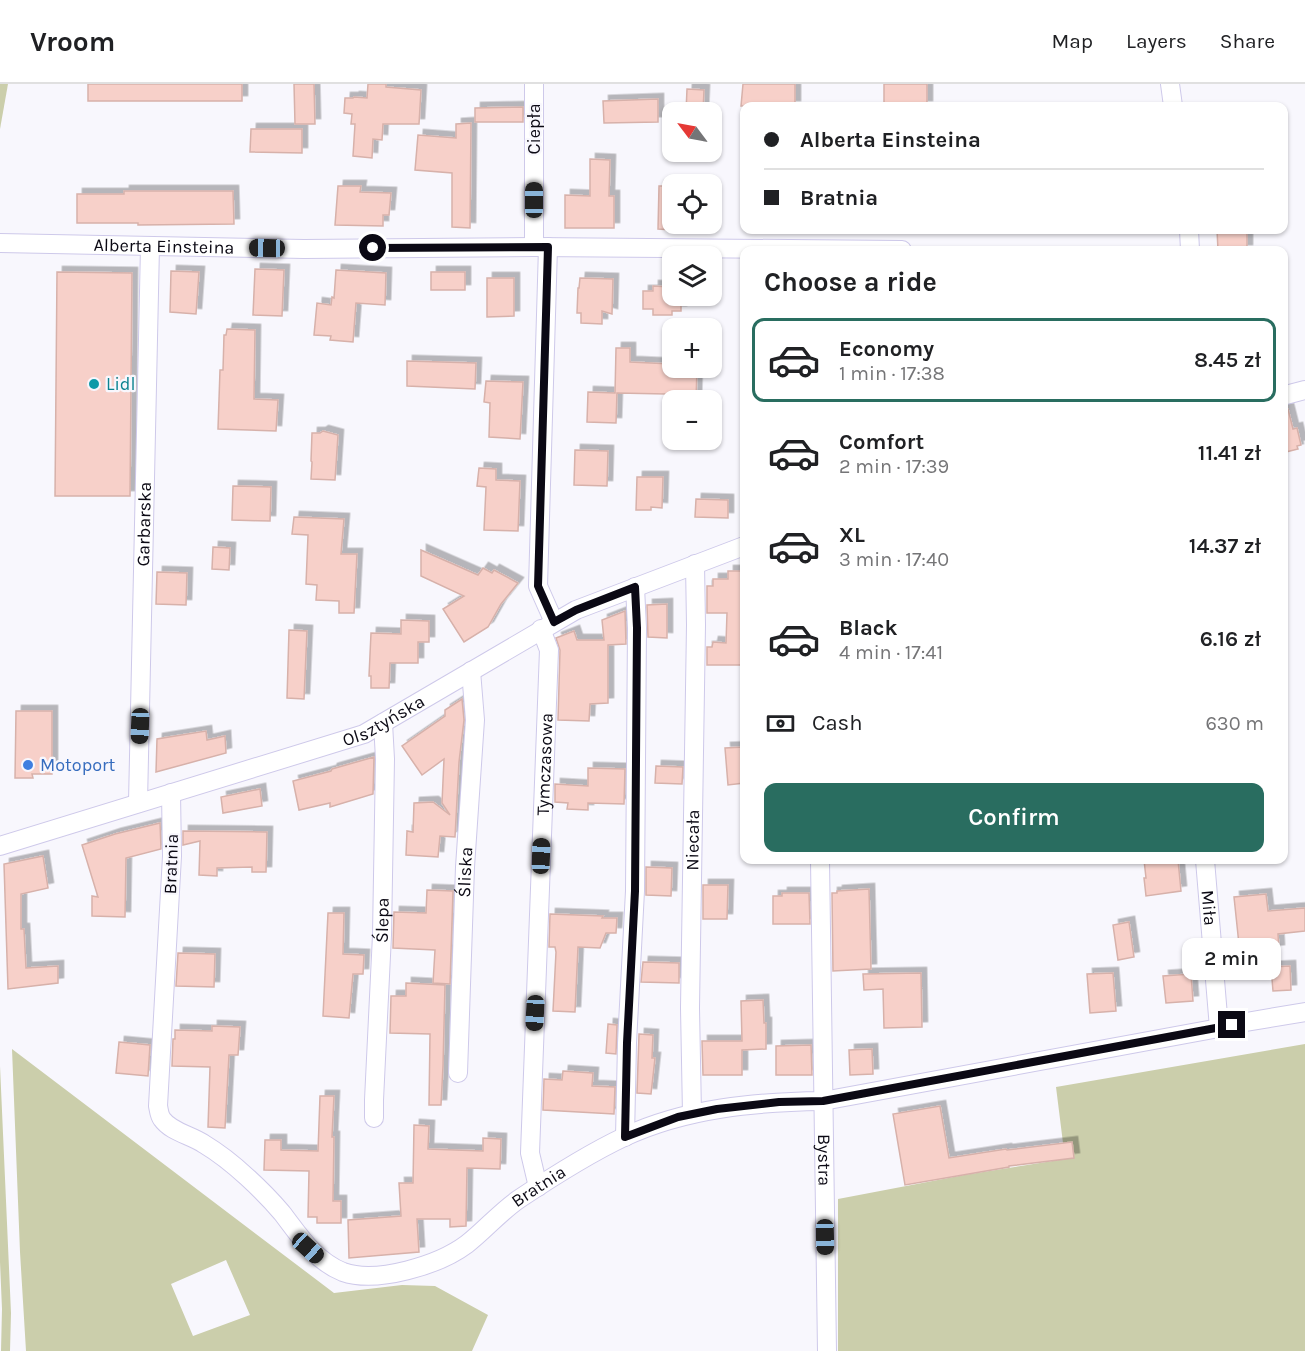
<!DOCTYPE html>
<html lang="en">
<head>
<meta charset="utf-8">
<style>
	:root { --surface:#fff; --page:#f6f6f6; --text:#202124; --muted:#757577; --line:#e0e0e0; --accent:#296d60 }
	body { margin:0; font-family:Karla,sans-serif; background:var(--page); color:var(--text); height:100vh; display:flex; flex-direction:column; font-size:22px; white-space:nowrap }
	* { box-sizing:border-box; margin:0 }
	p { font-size:20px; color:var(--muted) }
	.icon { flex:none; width:33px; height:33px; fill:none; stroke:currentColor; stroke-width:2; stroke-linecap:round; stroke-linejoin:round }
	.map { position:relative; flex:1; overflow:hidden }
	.details { position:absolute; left:740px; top:162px; width:548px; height:618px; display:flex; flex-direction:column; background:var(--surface); border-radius:12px; box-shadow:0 2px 4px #0004 }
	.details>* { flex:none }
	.banner { position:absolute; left:740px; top:18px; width:548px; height:132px; border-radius:12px; box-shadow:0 2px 4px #0004; display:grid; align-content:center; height:132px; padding:0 24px; background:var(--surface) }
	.needle { width:39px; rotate:302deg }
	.fabs { position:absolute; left:662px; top:18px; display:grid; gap:12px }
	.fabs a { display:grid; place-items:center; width:60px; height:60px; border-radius:12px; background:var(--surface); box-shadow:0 2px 4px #0004; font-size:30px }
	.end { position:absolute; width:27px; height:27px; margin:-14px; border:8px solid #0b0914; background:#fff; box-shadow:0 0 0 3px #fff }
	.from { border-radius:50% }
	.bubble { position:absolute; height:42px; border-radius:12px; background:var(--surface); box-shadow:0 2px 4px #0004; font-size:20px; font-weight:600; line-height:42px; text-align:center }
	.car { position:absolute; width:18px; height:36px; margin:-18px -9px; border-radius:8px; box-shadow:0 0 4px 2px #0007; background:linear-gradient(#222 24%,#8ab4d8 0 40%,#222 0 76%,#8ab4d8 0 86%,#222 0) }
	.banner b { display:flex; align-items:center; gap:21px; height:57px; font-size:22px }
	.banner b+b { border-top:2px solid var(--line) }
	.banner i { width:15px; height:15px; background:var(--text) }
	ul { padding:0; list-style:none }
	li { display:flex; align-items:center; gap:18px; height:84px; margin:0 12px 9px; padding:0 12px; border:3px solid transparent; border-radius:12px }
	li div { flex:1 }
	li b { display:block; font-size:22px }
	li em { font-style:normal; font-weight:600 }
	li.active { border-color:var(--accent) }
	li>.icon { width:54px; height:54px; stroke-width:1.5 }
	h2 { padding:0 24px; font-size:27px; line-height:72px }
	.pay { display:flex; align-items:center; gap:15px; height:66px; padding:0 24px; font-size:22px }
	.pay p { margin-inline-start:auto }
	.button { display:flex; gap:12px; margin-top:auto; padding:12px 24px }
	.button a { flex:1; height:69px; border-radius:12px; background:var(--accent); color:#fff; font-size:24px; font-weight:600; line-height:69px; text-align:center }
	header { display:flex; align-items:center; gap:36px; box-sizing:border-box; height:84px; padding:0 30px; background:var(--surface); border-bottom:2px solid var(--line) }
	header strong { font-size:28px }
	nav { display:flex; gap:33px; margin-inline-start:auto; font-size:21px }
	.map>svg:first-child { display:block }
	.green { fill:#cbceab; fill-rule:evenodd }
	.building { fill:#f7d0c9; stroke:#d7b1aa; stroke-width:1.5; filter:url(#shadow) }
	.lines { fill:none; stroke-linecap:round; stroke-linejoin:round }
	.minor-casing { stroke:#cec9ea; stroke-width:20 }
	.minor { stroke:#fff; stroke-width:18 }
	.route { stroke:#0b0914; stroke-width:8 }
	.culture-dot { fill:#0f9aa8; stroke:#f8f7fd; stroke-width:2 }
	.shop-dot { fill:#3f7fe0; stroke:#f8f7fd; stroke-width:2 }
	.labels { text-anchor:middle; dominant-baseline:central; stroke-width:4.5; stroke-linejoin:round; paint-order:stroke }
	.street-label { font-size:18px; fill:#0b0914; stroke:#f8f7fd }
	.culture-label { font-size:18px; fill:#0d838f; stroke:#f8f7fd; text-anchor:start }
	.shop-label { font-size:18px; fill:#366cbe; stroke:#f8f7fd; text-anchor:start }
</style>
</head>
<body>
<header>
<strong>Vroom</strong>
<nav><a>Map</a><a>Layers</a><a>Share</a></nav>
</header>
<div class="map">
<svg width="1305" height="1267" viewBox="0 0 1305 1267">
	<defs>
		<filter id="shadow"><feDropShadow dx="5.5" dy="-5.5" stdDeviation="0" flood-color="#0004"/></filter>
	</defs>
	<rect width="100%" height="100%" fill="#f8f7fd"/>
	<g class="green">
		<polygon points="0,0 8,0 0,45"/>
		<polygon points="1305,960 1305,1267 838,1267 838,1115 964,1091 1065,1075 1056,1003"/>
		<path d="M12 965 334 1209 402 1201 435 1202 488 1231 472 1267H26L20 1168ZM226 1176 250 1231 193 1252 171 1200Z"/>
		<polygon points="0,982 11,1229 10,1267 1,1267 2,1225 0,1178"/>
	</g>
	<g class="building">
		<rect x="88" y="0" width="154" height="17"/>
		<polygon points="294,0 314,0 315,40 295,40"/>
		<polygon points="368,0 386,0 386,3 421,6 419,40 383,40 382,56 373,55 372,74 353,72 355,40 351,40 352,30 344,29 345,14 353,14 354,13 367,14"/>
		<polygon points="743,0 795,0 795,22 741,22"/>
		<rect x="884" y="0" width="43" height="22"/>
		<polygon points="687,5 704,6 703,28 686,28"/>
		<polygon points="658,15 658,38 604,39 603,17"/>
		<polygon points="523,23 523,38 475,38 475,24"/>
		<polygon points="471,39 470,144 452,143 452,89 415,86 418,51 456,54 456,40"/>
		<polygon points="251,45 302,45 302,69 250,68"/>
		<polygon points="590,75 610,76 609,112 614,112 614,144 565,144 565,111 590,112"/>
		<polygon points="338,102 361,102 360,108 391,109 389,131 383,131 383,142 335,141"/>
		<polygon points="659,102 672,102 672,146 658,145"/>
		<polygon points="124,107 233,107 234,140 138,141 138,139 77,139 77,110 124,110"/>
		<polygon points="1217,146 1247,146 1247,166 1218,166"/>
		<polygon points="255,185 284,186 282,232 253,231"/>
		<polygon points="336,186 386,189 385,221 356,219 353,258 330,256 331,252 314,251 317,219 331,221 332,213 334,214"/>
		<polygon points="171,187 199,188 196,230 170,228"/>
		<polygon points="57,188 132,189 130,412 55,412"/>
		<rect x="431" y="188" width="34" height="18"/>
		<polygon points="487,194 514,194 514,232 487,233"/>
		<polygon points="580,194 613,195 612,230 602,227 602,240 581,239 581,229 577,229 578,204 579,204"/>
		<polygon points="653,202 672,203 672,212 681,212 681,227 672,227 672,231 653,231 653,225 643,225 643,207 653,207"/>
		<polygon points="227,245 255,246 254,315 278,316 276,347 218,345 220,286 223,286 224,251 226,251"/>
		<polygon points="616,264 630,264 630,278 672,280 672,284 697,284 696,316 666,315 666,310 617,309 616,339 587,338 588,308 615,309"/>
		<polygon points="407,277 476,279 475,305 407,302"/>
		<polygon points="486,297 523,298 520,355 489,353 490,319 484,318"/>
		<polygon points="1288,325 1293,345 1297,344 1301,361 1297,362 1298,365 1282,369 1282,326"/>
		<polygon points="323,347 338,351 335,396 311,395 312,378 311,377 312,349 320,349"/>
		<polygon points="575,366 608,367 607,402 574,401"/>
		<polygon points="479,384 496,385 496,396 520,397 518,447 484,446 486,403 477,402"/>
		<polygon points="637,393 663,393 662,424 651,423 651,426 636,426"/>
		<polygon points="233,402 271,403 270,437 232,436"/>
		<polygon points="696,415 728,416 728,434 695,433"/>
		<polygon points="294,433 344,435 341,470 357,470 354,529 339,529 339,517 316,516 317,501 306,500 308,451 292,450"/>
		<polygon points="213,463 230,464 229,486 212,485"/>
		<polygon points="421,466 478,491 483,484 492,489 494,486 518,499 501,520 488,543 464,558 443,525 464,512 421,492"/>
		<polygon points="728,487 741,487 741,551 744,551 744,581 707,581 707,563 712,563 713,558 726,559 727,529 707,529 707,502 713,502 713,495 728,495"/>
		<polygon points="157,488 187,489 186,521 156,520"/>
		<polygon points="667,520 667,554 648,553 647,521"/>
		<polygon points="625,527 626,560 608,561 608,619 590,620 589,637 558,636 560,566 556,554 574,547 577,556 604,556 602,536"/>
		<polygon points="401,536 429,537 429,558 418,558 418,579 390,579 389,604 371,604 371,592 369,592 371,549 401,550"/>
		<polygon points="289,546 307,547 304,615 287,614"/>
		<polygon points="462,615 464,636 459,678 455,753 440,752 438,773 406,771 407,747 413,748 414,719 433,718 450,731 442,719 444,675 422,691 402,662 445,632 445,626"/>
		<polygon points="16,627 52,627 52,690 32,690 33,694 15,694"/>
		<polygon points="206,647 207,656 225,652 226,669 156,688 157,655"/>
		<polygon points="744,663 744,699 728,701 725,664"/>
		<polygon points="374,673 373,710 330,723 330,719 299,726 293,697 331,687 332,685"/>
		<polygon points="656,682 683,683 682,700 655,699"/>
		<polygon points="588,684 625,685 624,720 588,719 588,726 567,725 568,719 555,718 555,700 588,702"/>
		<polygon points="260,705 262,722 223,729 221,713"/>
		<polygon points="160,739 161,765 126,774 125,833 92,832 92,812 98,813 82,761 115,750"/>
		<polygon points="183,747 267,748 266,788 252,788 252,783 217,784 217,792 199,791 200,757 183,761"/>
		<polygon points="43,772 48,804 21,810 21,845 24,845 26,884 58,882 58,899 8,905 4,780"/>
		<polygon points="1144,776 1178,776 1181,807 1146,812 1144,794 1146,794"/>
		<polygon points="646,783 672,784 671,812 646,811"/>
		<polygon points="703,801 728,801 727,835 703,835"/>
		<polygon points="869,805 871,885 833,887 832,809 837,809 837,807"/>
		<polygon points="427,806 453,807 450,900 433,899 435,866 393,864 394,828 426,829"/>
		<polygon points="782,809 809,809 810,840 773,840 773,812 782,812"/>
		<polygon points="1266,810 1268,827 1305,824 1305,847 1278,850 1279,866 1240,870 1234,813"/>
		<polygon points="328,829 344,829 343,870 364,871 363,890 353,890 349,934 323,932"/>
		<polygon points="550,830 603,832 602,834 617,834 616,849 606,849 600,864 578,863 575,928 553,927 556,868 555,863 549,863"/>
		<polygon points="1129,838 1134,873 1118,876 1113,841"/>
		<polygon points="178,869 215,870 214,903 176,902"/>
		<polygon points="643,878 679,879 679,899 641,898"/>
		<polygon points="1290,882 1291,906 1273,907 1271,883"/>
		<polygon points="921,889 922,943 884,944 883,905 864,906 863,890"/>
		<polygon points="1113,889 1116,927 1090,929 1087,890"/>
		<polygon points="1191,890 1193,917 1166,919 1163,892"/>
		<polygon points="406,899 445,901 443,982 441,1021 429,1021 430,950 390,949 391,912 406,912"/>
		<polygon points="763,916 764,939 766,939 766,965 742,966 742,991 703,991 702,957 742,957 741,917"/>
		<polygon points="608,940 617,941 616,970 606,969"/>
		<polygon points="212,942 240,943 238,971 229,971 225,1044 208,1043 210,983 172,982 173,955 175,955 175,946 212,947"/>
		<polygon points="639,950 653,951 652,974 655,974 651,1010 637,1009"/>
		<polygon points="119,958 150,961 148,992 116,989"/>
		<polygon points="811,961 812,991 776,991 776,962"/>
		<polygon points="872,965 873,990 850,991 849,966"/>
		<polygon points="563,987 593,989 592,1002 615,1003 614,1030 543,1026 544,995 562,996"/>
		<polygon points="320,1012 334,1012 332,1053 334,1053 333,1117 341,1117 341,1139 317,1139 317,1133 308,1133 309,1087 264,1086 265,1056 281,1056 281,1066 318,1067"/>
		<polygon points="940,1022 949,1074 1006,1065 1007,1066 1072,1058 1074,1074 1009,1082 1009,1083 905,1101 893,1030"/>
		<polygon points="414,1041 429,1042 428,1065 483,1067 483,1054 501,1055 500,1085 467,1084 466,1142 450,1143 450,1135 417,1135 419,1168 349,1174 348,1136 401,1132 399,1099 413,1099"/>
	</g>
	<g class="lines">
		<defs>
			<g id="minor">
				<polyline points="534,0 534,163"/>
				<polyline points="1170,0 1173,22"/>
				<polyline points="1189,146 1190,166"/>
				<path id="s1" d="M0 159 304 165 534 163 902 166"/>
				<polyline points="548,163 538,502 554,538"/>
				<polyline points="1282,312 1305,306"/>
				<path id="s2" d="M171 709 172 772 158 1022C159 1026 159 1031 162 1035 171 1048 191 1051 204 1060 219 1069 234 1081 247 1093 259 1104 271 1116 282 1129 299 1151 315 1177 343 1188 377 1200 439 1181 467 1160 485 1146 500 1128 519 1115 552 1093 588 1070 624 1053 686 1024 756 1018 823 1017L1219 944 1246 938 1305 928"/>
				<path id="s3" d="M138 719 150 162"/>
				<path id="s4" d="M0 762 364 650 576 526 744 462"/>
				<path id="s5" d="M820 776 827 1267"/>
				<path id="s6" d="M1205 776 1219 944"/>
				<path id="s7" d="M458 989 465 783 475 636 471 587"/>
				<path id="s8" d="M692 1030 690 924 696 541 695 480"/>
				<path id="s9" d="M374 1034V1016L382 851 385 675 383 639"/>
				<polyline points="625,1053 627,959 635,807 637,544 635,503"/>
				<path id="s10" d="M538 1103 530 1069 549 566 541 545"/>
			</g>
		</defs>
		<use href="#minor" class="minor-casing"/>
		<use href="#minor" class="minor"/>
	</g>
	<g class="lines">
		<polyline class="route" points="373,164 548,163 538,502 554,538 576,526 635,503 637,544 635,807 627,959 625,1053 678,1033 717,1025 779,1018 823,1017 1232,941"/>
	</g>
	<circle class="culture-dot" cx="94" cy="300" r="6"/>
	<circle class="shop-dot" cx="28" cy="681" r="6"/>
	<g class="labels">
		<g class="street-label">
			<text transform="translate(534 45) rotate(-90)">Ciepła</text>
			<text stroke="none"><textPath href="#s1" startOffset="164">Alberta Einsteina</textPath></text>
			<text stroke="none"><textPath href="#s3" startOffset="279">Garbarska</textPath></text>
			<text stroke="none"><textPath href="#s4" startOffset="404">Olsztyńska</textPath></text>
			<text stroke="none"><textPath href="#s10" startOffset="424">Tymczasowa</textPath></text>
			<text stroke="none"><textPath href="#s8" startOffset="274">Niecała</textPath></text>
			<text transform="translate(171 780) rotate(-88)">Bratnia</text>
			<text stroke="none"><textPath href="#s7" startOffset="201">Śliska</textPath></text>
			<text stroke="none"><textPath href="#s6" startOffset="48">Miła</textPath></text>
			<text stroke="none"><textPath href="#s9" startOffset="198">Ślepa</textPath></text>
			<text stroke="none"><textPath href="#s5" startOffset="300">Bystra</textPath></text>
			<text stroke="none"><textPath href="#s2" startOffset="790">Bratnia</textPath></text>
		</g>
		<g class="culture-label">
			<text x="106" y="300">Lidl</text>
		</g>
		<g class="shop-label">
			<text x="40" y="681">Motoport</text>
		</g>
	</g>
</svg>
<div class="fabs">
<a><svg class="needle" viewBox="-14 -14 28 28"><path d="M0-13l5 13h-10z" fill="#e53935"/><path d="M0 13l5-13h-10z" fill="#757577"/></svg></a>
<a><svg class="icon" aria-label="locate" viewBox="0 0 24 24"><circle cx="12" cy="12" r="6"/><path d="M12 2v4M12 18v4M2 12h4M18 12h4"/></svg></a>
<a><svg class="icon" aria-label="layers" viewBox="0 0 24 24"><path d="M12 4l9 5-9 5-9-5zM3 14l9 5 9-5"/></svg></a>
<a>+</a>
<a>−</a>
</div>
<i class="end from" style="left:373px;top:164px"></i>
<i class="end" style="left:1232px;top:941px"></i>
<div class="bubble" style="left:1182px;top:854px;width:99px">2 min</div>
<i class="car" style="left:534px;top:116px;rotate:0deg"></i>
<i class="car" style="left:267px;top:164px;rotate:271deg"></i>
<i class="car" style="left:140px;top:642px;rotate:182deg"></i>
<i class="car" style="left:541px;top:772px;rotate:2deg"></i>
<i class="car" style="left:535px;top:929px;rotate:183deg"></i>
<i class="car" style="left:825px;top:1153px;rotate:179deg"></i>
<i class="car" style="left:308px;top:1164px;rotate:132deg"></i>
<div class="banner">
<b><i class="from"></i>Alberta Einsteina</b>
<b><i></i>Bratnia</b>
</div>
<section class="details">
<h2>Choose a ride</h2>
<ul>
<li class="active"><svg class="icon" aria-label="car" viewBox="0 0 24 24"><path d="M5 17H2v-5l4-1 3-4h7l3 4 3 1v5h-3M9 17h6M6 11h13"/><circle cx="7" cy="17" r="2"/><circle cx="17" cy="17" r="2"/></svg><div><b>Economy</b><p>1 min · 17:38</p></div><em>8.45 zł</em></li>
<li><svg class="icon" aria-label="car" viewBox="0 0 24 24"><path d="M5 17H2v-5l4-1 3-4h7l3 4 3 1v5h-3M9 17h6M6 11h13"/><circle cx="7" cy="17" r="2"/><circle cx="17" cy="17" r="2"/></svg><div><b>Comfort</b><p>2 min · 17:39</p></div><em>11.41 zł</em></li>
<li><svg class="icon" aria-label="car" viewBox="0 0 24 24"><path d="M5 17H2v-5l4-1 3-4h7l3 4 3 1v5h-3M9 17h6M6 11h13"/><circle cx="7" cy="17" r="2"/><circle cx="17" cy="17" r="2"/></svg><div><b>XL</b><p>3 min · 17:40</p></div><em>14.37 zł</em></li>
<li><svg class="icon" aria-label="car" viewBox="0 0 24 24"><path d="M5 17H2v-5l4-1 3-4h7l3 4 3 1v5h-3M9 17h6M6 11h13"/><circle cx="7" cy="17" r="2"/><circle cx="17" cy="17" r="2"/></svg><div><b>Black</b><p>4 min · 17:41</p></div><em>6.16 zł</em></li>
</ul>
<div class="pay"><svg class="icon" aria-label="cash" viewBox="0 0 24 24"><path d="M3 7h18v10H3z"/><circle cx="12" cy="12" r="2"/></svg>Cash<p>630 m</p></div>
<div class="button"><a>Confirm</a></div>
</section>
</div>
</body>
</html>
